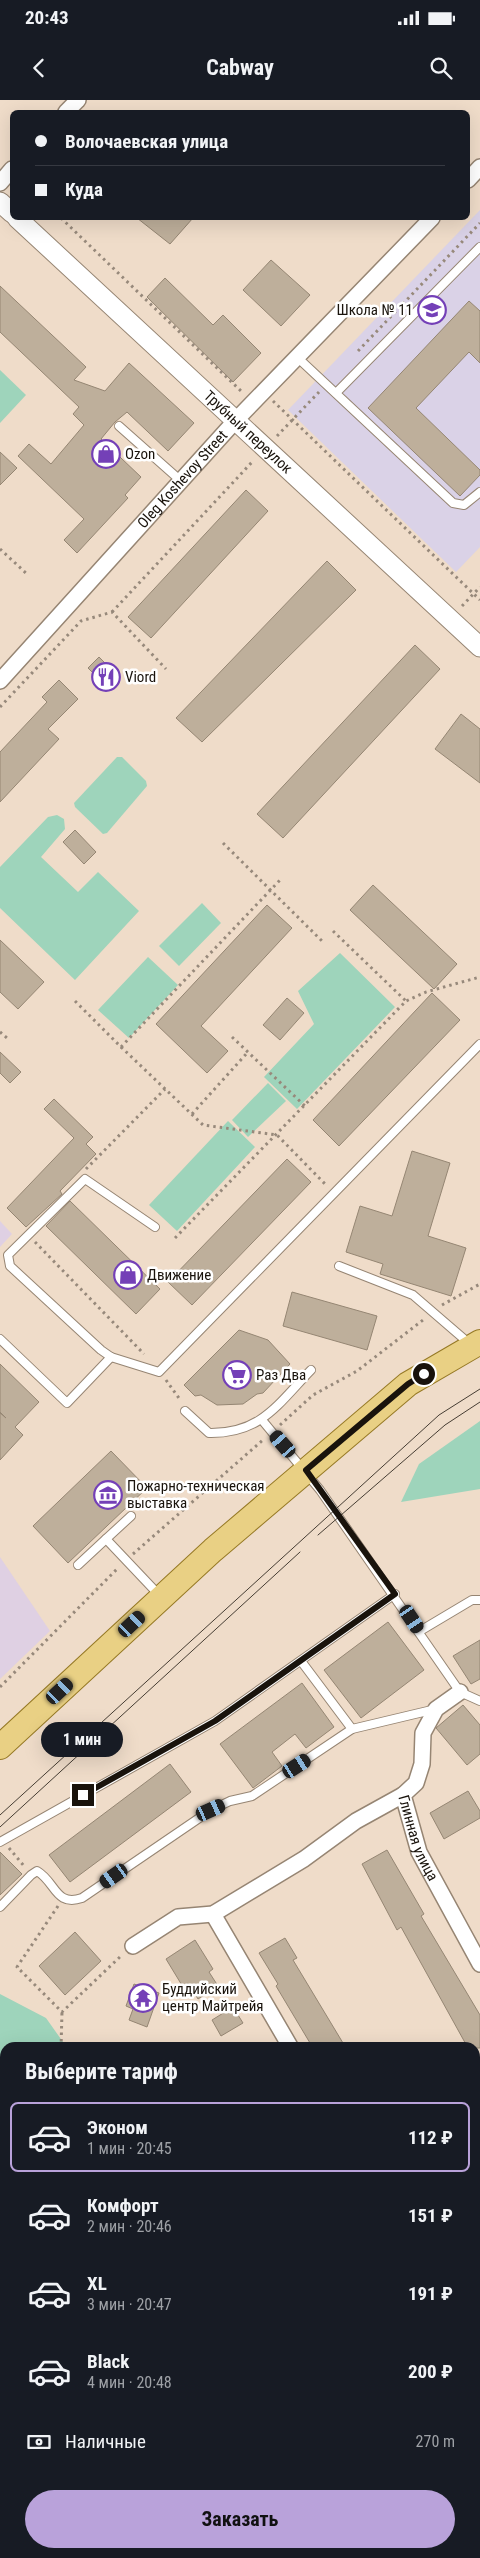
<!DOCTYPE html>
<html lang="ru">
<head>
<meta charset="utf-8">
<style>
	:root { --surface:#171b24; --page:#242831; --text:#f1f3f6; --muted:#9ea1a6; --line:#363941; --accent:#b9a2da }
	body { margin:0; font-family:"Roboto Condensed",sans-serif; background:var(--page); color:var(--text); height:100vh; display:flex; flex-direction:column; font-size:19px; white-space:nowrap }
	* { box-sizing:border-box; margin:0 }
	p { font-size:16px; color:var(--muted) }
	.icon { flex:none; width:28px; height:28px; fill:none; stroke:currentColor; stroke-width:2; stroke-linecap:round; stroke-linejoin:round }
	.map { position:relative; flex:1; overflow:hidden }
	.details { position:absolute; left:0px; top:1942px; width:480px; height:516px; display:flex; flex-direction:column; background:var(--surface); border-radius:15px 15px 0 0; box-shadow:0 5px 20px #0002 }
	.details>* { flex:none }
	.hud { position:absolute; left:10px; top:10px; width:460px; height:110px; border-radius:8px; box-shadow:0 5px 20px #0002; display:grid; align-content:center; height:110px; padding:0 25px; background:var(--surface) }
	.end { position:absolute; width:22px; height:22px; margin:-11px; border:6px solid #19130c; background:#fff; box-shadow:0 0 0 2px #fff }
	.from { border-radius:50% }
	.bubble { position:absolute; height:35px; border-radius:18px; background:var(--surface); box-shadow:0 5px 20px #0002; font-size:16px; font-weight:700; line-height:35px; text-align:center }
	.car { position:absolute; width:15px; height:30px; margin:-15px -8px; border-radius:6px; box-shadow:0 0 4px 1px #0007; background:linear-gradient(#222 24%,#8ab4d8 0 40%,#222 0 76%,#8ab4d8 0 86%,#222 0) }
	.hud b { display:flex; align-items:center; gap:18px; height:48px; font-size:19px }
	.hud b+b { border-top:1px solid var(--line) }
	.hud i { width:12px; height:12px; background:var(--text) }
	ul { padding:0; list-style:none }
	li { display:flex; align-items:center; gap:15px; height:70px; margin:0 10px 8px; padding:0 15px; border:2px solid transparent; border-radius:8px }
	li div { flex:1 }
	li b { display:block; font-size:19px }
	li em { font-style:normal; font-weight:700 }
	li.current { border-color:var(--accent) }
	li>.icon { width:45px; height:45px; stroke-width:1.5 }
	h2 { padding:0 25px; font-size:22px; line-height:60px }
	.pay { display:flex; align-items:center; gap:12px; height:55px; padding:0 25px; font-size:19px }
	.pay p { margin-inline-start:auto }
	.cta { display:flex; gap:10px; margin-top:auto; padding:10px 25px }
	.cta a { flex:1; height:58px; border-radius:30px; background:var(--accent); color:#111; font-size:20px; font-weight:700; line-height:58px; text-align:center }
	.status { display:flex; justify-content:space-between; align-items:center; height:35px; padding:0 25px; background:var(--surface); direction:ltr }
	.status svg { height:14px; fill:currentColor }
	header { display:flex; justify-content:space-between; align-items:center; height:65px; padding:0 25px; background:var(--surface); font-size:22px; font-weight:700 }
	.map>svg:first-child { display:block }
	.commercial { fill:#dfd0e3 }
	.education { fill:#dad2e7 }
	.green { fill:#9ed4bb }
	.building { fill:#beaf9b; stroke:#958673 }
	.lines { fill:none; stroke-linecap:round; stroke-linejoin:round }
	.service-casing { stroke:#968573; stroke-width:10 }
	.minor-casing { stroke:#968573; stroke-width:18 }
	.tertiary-casing { stroke:#968573; stroke-width:21 }
	.primary-casing { stroke:#967925; stroke-width:26 }
	.path { stroke:#97897b; stroke-width:3; stroke-dasharray:2.5 4; stroke-linecap:butt }
	.service { stroke:#fff; stroke-width:8 }
	.minor { stroke:#fff; stroke-width:15 }
	.tertiary { stroke:#fff; stroke-width:19 }
	.primary { stroke:#e9d084; stroke-width:24 }
	.tram { stroke:#463d33; stroke-width:1 }
	.route { stroke:#19130c; stroke-width:6 }
	.labels { text-anchor:middle; dominant-baseline:central; stroke-width:5; stroke-linejoin:round; paint-order:stroke }
	.poi-label { font-size:15px; fill:#19130c; stroke:#fff; text-anchor:start }
	.street-label { font-size:15px; fill:#19130c; stroke:#fff }
</style>
</head>
<body>
<div class="status"><b>20:43</b><svg viewBox="0 0 49 12"><path d="M0 12V9h3v3zM5 12V6h3v6zM10 12V3h3v9zM15 12V0h3v12zM26 1h20v11H26zM47 4h2v5h-2z"/></svg></div>
<header><svg class="icon" aria-label="back" viewBox="0 0 24 24"><path d="M15 5l-7 7 7 7"/></svg>Cabway<svg class="icon" aria-label="search" viewBox="0 0 24 24"><circle cx="10" cy="10" r="6"/><path d="M15 15l6 6"/></svg></header>
<div class="map">
<svg width="480" height="2458" viewBox="0 0 480 2458">
	<rect width="100%" height="100%" fill="#efdcc9"/>
	<g class="commercial">
		<polygon points="0,1121 12,1134 0,1147"/>
		<polygon points="0,1457 50,1531 0,1579"/>
	</g>
	<polygon class="education" points="480,110 480,447 456,472 288,310"/>
	<g class="green">
		<polygon points="0,270 26,295 0,323"/>
		<polygon points="117,657 122,657 146,681 147,686 107,733 103,734 75,707 74,703"/>
		<polygon points="57,715 64,719 65,729 41,757 78,792 98,772 139,811 75,880 0,808 0,767 48,717"/>
		<polygon points="202,803 221,823 179,866 159,846"/>
		<polygon points="340,853 395,907 297,1009 264,977 314,924 298,891"/>
		<polygon points="148,857 178,885 129,938 98,910"/>
		<polygon points="268,983 286,1001 248,1037 232,1020"/>
		<polygon points="228,1021 255,1047 177,1131 149,1105"/>
		<polygon points="480,1321 480,1389 401,1402 419,1364"/>
		<polygon points="0,1894 46,1918 63,1942 55,1947 5,1948 5,1968 0,1965"/>
	</g>
	<g class="building">
		<polygon points="137,118 193,118 170,144"/>
		<polygon points="271,160 310,195 281,226 243,190"/>
		<polygon points="165,178 213,225 223,215 261,253 233,282 147,197"/>
		<polygon points="0,186 86,267 74,280 105,291 129,263 194,323 168,351 127,312 115,322 101,339 141,377 125,395 128,398 77,453 64,440 84,419 18,356 29,344 51,364 84,325 73,314 79,307 0,232"/>
		<polygon points="469,201 480,211 480,263 469,252 416,308 480,370 480,375 460,396 368,308"/>
		<polygon points="0,352 17,368 0,385"/>
		<polygon points="246,390 268,411 151,538 128,517"/>
		<polygon points="327,461 356,490 202,642 176,618"/>
		<polygon points="415,545 440,569 283,738 257,714"/>
		<polygon points="99,557 118,576 107,587 88,568"/>
		<polygon points="59,580 78,599 48,629 59,639 0,702 0,652 47,602 42,597"/>
		<polygon points="461,614 480,629 480,683 435,649"/>
		<polygon points="75,730 96,752 84,764 63,742"/>
		<polygon points="373,785 457,864 434,889 350,810"/>
		<polygon points="267,805 292,828 201,926 228,951 207,973 156,924"/>
		<polygon points="0,840 44,882 18,909 0,892"/>
		<polygon points="432,893 460,920 339,1046 313,1020"/>
		<polygon points="287,898 304,913 280,940 263,925"/>
		<polygon points="0,952 21,972 10,983 0,973"/>
		<polygon points="54,999 93,1037 86,1044 96,1054 60,1091 62,1094 26,1127 7,1108 74,1038 44,1009"/>
		<polygon points="412,1051 450,1063 428,1136 466,1148 451,1196 380,1174 383,1164 346,1152 360,1106 392,1116"/>
		<polygon points="287,1059 311,1082 192,1205 168,1182"/>
		<polygon points="70,1101 160,1189 136,1214 46,1126"/>
		<polygon points="292,1192 377,1216 367,1250 283,1226"/>
		<polygon points="239,1230 268,1240 290,1264 263,1293 257,1294 243,1304 217,1305 201,1295 195,1296 184,1285"/>
		<polygon points="0,1264 39,1302 15,1327 23,1335 0,1360 0,1313 6,1318 0,1312"/>
		<polygon points="111,1351 147,1388 68,1463 33,1426"/>
		<polygon points="388,1522 424,1570 361,1618 324,1570"/>
		<polygon points="480,1540 480,1579 471,1584 453,1556"/>
		<polygon points="302,1583 334,1627 306,1648 295,1634 272,1652 282,1666 253,1688 220,1644"/>
		<polygon points="463,1605 480,1625 480,1654 467,1665 436,1628"/>
		<polygon points="170,1664 191,1692 70,1782 49,1755"/>
		<polygon points="468,1691 480,1711 480,1718 444,1739 430,1713"/>
		<polygon points="387,1750 424,1814 421,1816 480,1915 480,1948 468,1948 401,1827 397,1830 362,1764"/>
		<polygon points="0,1752 22,1774 0,1795"/>
		<polygon points="75,1832 101,1861 65,1895 39,1866"/>
		<polygon points="285,1838 297,1858 293,1860 346,1948 313,1948 276,1886 278,1884 259,1853"/>
		<polygon points="195,1840 213,1869 209,1872 218,1886 198,1899 188,1883 183,1887 166,1859"/>
		<polygon points="134,1884 159,1893 147,1927 129,1920 133,1909 126,1906"/>
		<polygon points="233,1907 243,1923 221,1936 212,1920"/>
	</g>
	<g class="lines">
		<defs>
			<g id="service">
				<polyline points="298,258 453,403 464,405 480,392"/>
				<polyline points="336,293 480,147"/>
				<polyline points="119,326 181,381"/>
				<polyline points="155,1127 85,1079 8,1155 10,1166 101,1250 111,1257 159,1272 480,944"/>
				<polyline points="339,1166 413,1195 471,1245"/>
				<polyline points="0,1239 67,1303 111,1257"/>
				<path d="M185 1311 209 1333C261 1334 278 1304 311 1270"/>
				<polyline points="262,1320 320,1390 460,1592 480,1601"/>
				<polyline points="106,1439 131,1416"/>
				<polyline points="78,1465 106,1439 160,1496"/>
				<polyline points="420,1531 472,1500 480,1500"/>
				<polyline points="301,1561 352,1629"/>
				<polyline points="0,1742 215,1621 395,1494"/>
				<path d="M0 1807 31 1775 37 1771C56 1782 55 1807 82 1798L211 1710 230 1701 252 1696 352 1629 436 1609"/>
				<polyline points="0,2143 5,2152"/>
				<polyline points="0,2271 5,2268"/>
				<polyline points="0,2314 5,2311"/>
				<polyline points="0,2432 5,2429"/>
				<polyline points="181,2454 183,2458"/>
				<polyline points="309,2454 311,2458"/>
				<polyline points="32,2458 39,2454"/>
			</g>
			<g id="minor">
				<polyline points="66,12 78,0"/>
				<polyline points="468,80 480,67"/>
				<polyline points="0,83 12,69"/>
				<path id="s1" d="M0 581 236 320 432 118"/>
				<path id="s2" d="M460 1592 436 1609 423 1633 422 1664 416 1683 403 1695 419 1752 480 1864"/>
				<polyline points="213,1814 291,1948"/>
				<polyline points="133,1846 178,1817 213,1814 304,1759 356,1721 403,1695"/>
				<polyline points="475,2265 480,2273"/>
			</g>
			<g id="tertiary">
				<polyline points="0,102 12,113"/>
				<path id="s3" d="M17 118 480 547"/>
			</g>
			<polyline id="primary" points="0,1647 213,1450 408,1284 480,1242"/>
		</defs>
		<use href="#service" class="service-casing"/>
		<use href="#minor" class="minor-casing"/>
		<use href="#tertiary" class="tertiary-casing"/>
		<use href="#primary" class="primary-casing"/>
		<g class="path">
			<polyline points="61,118 242,292"/>
			<polyline points="358,251 480,123"/>
			<polyline points="273,301 480,500"/>
			<polyline points="277,336 319,292"/>
			<polyline points="0,449 27,474"/>
			<polyline points="462,506 480,487"/>
			<polyline points="112,512 253,361"/>
			<polyline points="0,607 81,521 112,512 166,569"/>
			<polyline points="223,743 322,841"/>
			<polyline points="333,831 406,901"/>
			<polyline points="75,901 121,947 281,779"/>
			<polyline points="0,932 7,938"/>
			<polyline points="232,937 305,1006"/>
			<polyline points="121,947 203,1025 277,1035 327,1086"/>
			<polyline points="192,1014 248,952"/>
			<polyline points="86,1069 165,989"/>
			<polyline points="175,1138 406,901 426,892 480,877"/>
			<polyline points="35,1142 144,1254"/>
			<polyline points="442,1205 480,1184"/>
			<polyline points="166,1280 181,1301"/>
			<polyline points="280,1325 313,1295 357,1271 423,1220"/>
			<polyline points="133,1454 264,1339"/>
			<polyline points="0,1587 118,1468"/>
			<polyline points="9,1748 24,1766"/>
			<polyline points="58,1806 17,1867 62,1912 122,1855"/>
			<polyline points="61,1948 62,1912"/>
			<polyline points="54,2458 61,2454"/>
		</g>
		<use href="#service" class="service"/>
		<use href="#minor" class="minor"/>
		<use href="#tertiary" class="tertiary"/>
		<use href="#primary" class="primary"/>
		<g class="tram">
			<polyline points="318,1435 445,1325 480,1302"/>
			<polyline points="0,1715 439,1315 480,1289"/>
			<polyline points="0,1727 300,1452"/>
		</g>
	</g>
	<g class="lines">
		<polyline class="route" points="83,1695 215,1621 395,1494 306,1370 408,1284 424,1274"/>
	</g>
	<defs>
		<symbol id="school-ring" viewBox="-11 -11 22 22"><circle r="9.5" fill="#fff" stroke="#7440b7" stroke-width="1.5"/><path d="M0-5L7-2L0 1L-7-2ZM-4 1L0 2.5L4 1V4Q0 6-4 4Z" fill="#7440b7"/></symbol>
		<symbol id="shop-ring" viewBox="-11 -11 22 22"><circle r="9.5" fill="#fff" stroke="#7440b7" stroke-width="1.5"/><path d="M-5-2.5h2.3a2.7 3.5 0 0 1 5.4 0H5L5.5 6h-11ZM-1.5-2.5h3a1.5 2.3 0 0 0-3 0Z" fill="#7440b7"/></symbol>
		<symbol id="restaurant-ring" viewBox="-11 -11 22 22"><circle r="9.5" fill="#fff" stroke="#7440b7" stroke-width="1.5"/><path d="M-5-6h1v4h1v-4h1v4h1v-4h1v5L-1.5 .5V6h-2V.5L-5-1ZM5-6V6H3V1.5H1.5Q1.5-4 5-6Z" fill="#7440b7"/></symbol>
		<symbol id="supermarket-ring" viewBox="-11 -11 22 22"><circle r="9.5" fill="#fff" stroke="#7440b7" stroke-width="1.5"/><path d="M-6-5.5h2.5l.6 2H6L4.5 2H-2.5L-4.4-4H-6ZM-1.5 3.2a1.3 1.3 0 1 0 .1 0ZM3 3.2a1.3 1.3 0 1 0 .1 0Z" fill="#7440b7"/></symbol>
		<symbol id="museum-ring" viewBox="-11 -11 22 22"><circle r="9.5" fill="#fff" stroke="#7440b7" stroke-width="1.5"/><path d="M0-6L6-3V-2H-6V-3ZM-5-1h2V3h-2ZM-1-1h2V3h-2ZM3-1h2V3H3ZM-6 4H6V6H-6Z" fill="#7440b7"/></symbol>
		<symbol id="temple-ring" viewBox="-11 -11 22 22"><circle r="9.5" fill="#fff" stroke="#7440b7" stroke-width="1.5"/><path d="M0-6L5-2H3V0L6.5 2.5H4V6H1.5V3h-3V6H-4V2.5H-6.5L-3 0V-2H-5Z" fill="#7440b7"/></symbol>
	</defs>
	<g fill-rule="evenodd">
		<use href="#school-ring" x="416" y="194" width="32" height="32"/>
		<use href="#shop-ring" x="90" y="338" width="32" height="32"/>
		<use href="#restaurant-ring" x="90" y="561" width="32" height="32"/>
		<use href="#shop-ring" x="112" y="1159" width="32" height="32"/>
		<use href="#supermarket-ring" x="221" y="1259" width="32" height="32"/>
		<use href="#museum-ring" x="92" y="1379" width="32" height="32"/>
		<use href="#temple-ring" x="127" y="1882" width="32" height="32"/>
	</g>
	<g class="labels">
		<g class="poi-label">
			<text x="413" y="210" text-anchor="end">Школа № 11</text>
			<text x="125" y="354">Ozon</text>
			<text x="125" y="577">Viord</text>
			<text x="147" y="1175">Движение</text>
			<text x="256" y="1275">Раз Два</text>
			<text x="127" y="1386">Пожарно-техническая<tspan x="127" dy="17">выставка</tspan></text>
			<text x="162" y="1889">Буддийский<tspan x="162" dy="17">центр Майтрейя</tspan></text>
		</g>
		<g class="street-label">
			<text stroke="none"><textPath href="#s3" startOffset="315">Трубный переулок</textPath></text>
			<text stroke="none"><textPath href="#s1" startOffset="272">Oleg Koshevoy Street</textPath></text>
			<text stroke="none"><textPath href="#s2" startOffset="171">Глинная улица</textPath></text>
		</g>
	</g>
</svg>
<i class="end from" style="left:424px;top:1274px"></i>
<i class="end" style="left:83px;top:1695px"></i>
<div class="bubble" style="left:41px;top:1622px;width:82px">1 мин</div>
<i class="car" style="left:283px;top:1344px;rotate:319deg"></i>
<i class="car" style="left:412px;top:1519px;rotate:146deg"></i>
<i class="car" style="left:132px;top:1524px;rotate:47deg"></i>
<i class="car" style="left:60px;top:1591px;rotate:47deg"></i>
<i class="car" style="left:297px;top:1666px;rotate:57deg"></i>
<i class="car" style="left:211px;top:1710px;rotate:66deg"></i>
<i class="car" style="left:114px;top:1776px;rotate:235deg"></i>
<div class="hud">
<b><i class="from"></i>Волочаевская улица</b>
<b><i></i>Куда</b>
</div>
<section class="details">
<h2>Выберите тариф</h2>
<ul>
<li class="current"><svg class="icon" aria-label="car" viewBox="0 0 24 24"><path d="M5 17H2v-5l4-1 3-4h7l3 4 3 1v5h-3M9 17h6M6 11h13"/><circle cx="7" cy="17" r="2"/><circle cx="17" cy="17" r="2"/></svg><div><b>Эконом</b><p>1 мин · 20:45</p></div><em>112 ₽</em></li>
<li><svg class="icon" aria-label="car" viewBox="0 0 24 24"><path d="M5 17H2v-5l4-1 3-4h7l3 4 3 1v5h-3M9 17h6M6 11h13"/><circle cx="7" cy="17" r="2"/><circle cx="17" cy="17" r="2"/></svg><div><b>Комфорт</b><p>2 мин · 20:46</p></div><em>151 ₽</em></li>
<li><svg class="icon" aria-label="car" viewBox="0 0 24 24"><path d="M5 17H2v-5l4-1 3-4h7l3 4 3 1v5h-3M9 17h6M6 11h13"/><circle cx="7" cy="17" r="2"/><circle cx="17" cy="17" r="2"/></svg><div><b>XL</b><p>3 мин · 20:47</p></div><em>191 ₽</em></li>
<li><svg class="icon" aria-label="car" viewBox="0 0 24 24"><path d="M5 17H2v-5l4-1 3-4h7l3 4 3 1v5h-3M9 17h6M6 11h13"/><circle cx="7" cy="17" r="2"/><circle cx="17" cy="17" r="2"/></svg><div><b>Black</b><p>4 мин · 20:48</p></div><em>200 ₽</em></li>
</ul>
<div class="pay"><svg class="icon" aria-label="cash" viewBox="0 0 24 24"><path d="M3 7h18v10H3z"/><circle cx="12" cy="12" r="2"/></svg>Наличные<p>270 m</p></div>
<div class="cta"><a>Заказать</a></div>
</section>
</div>
</body>
</html>
